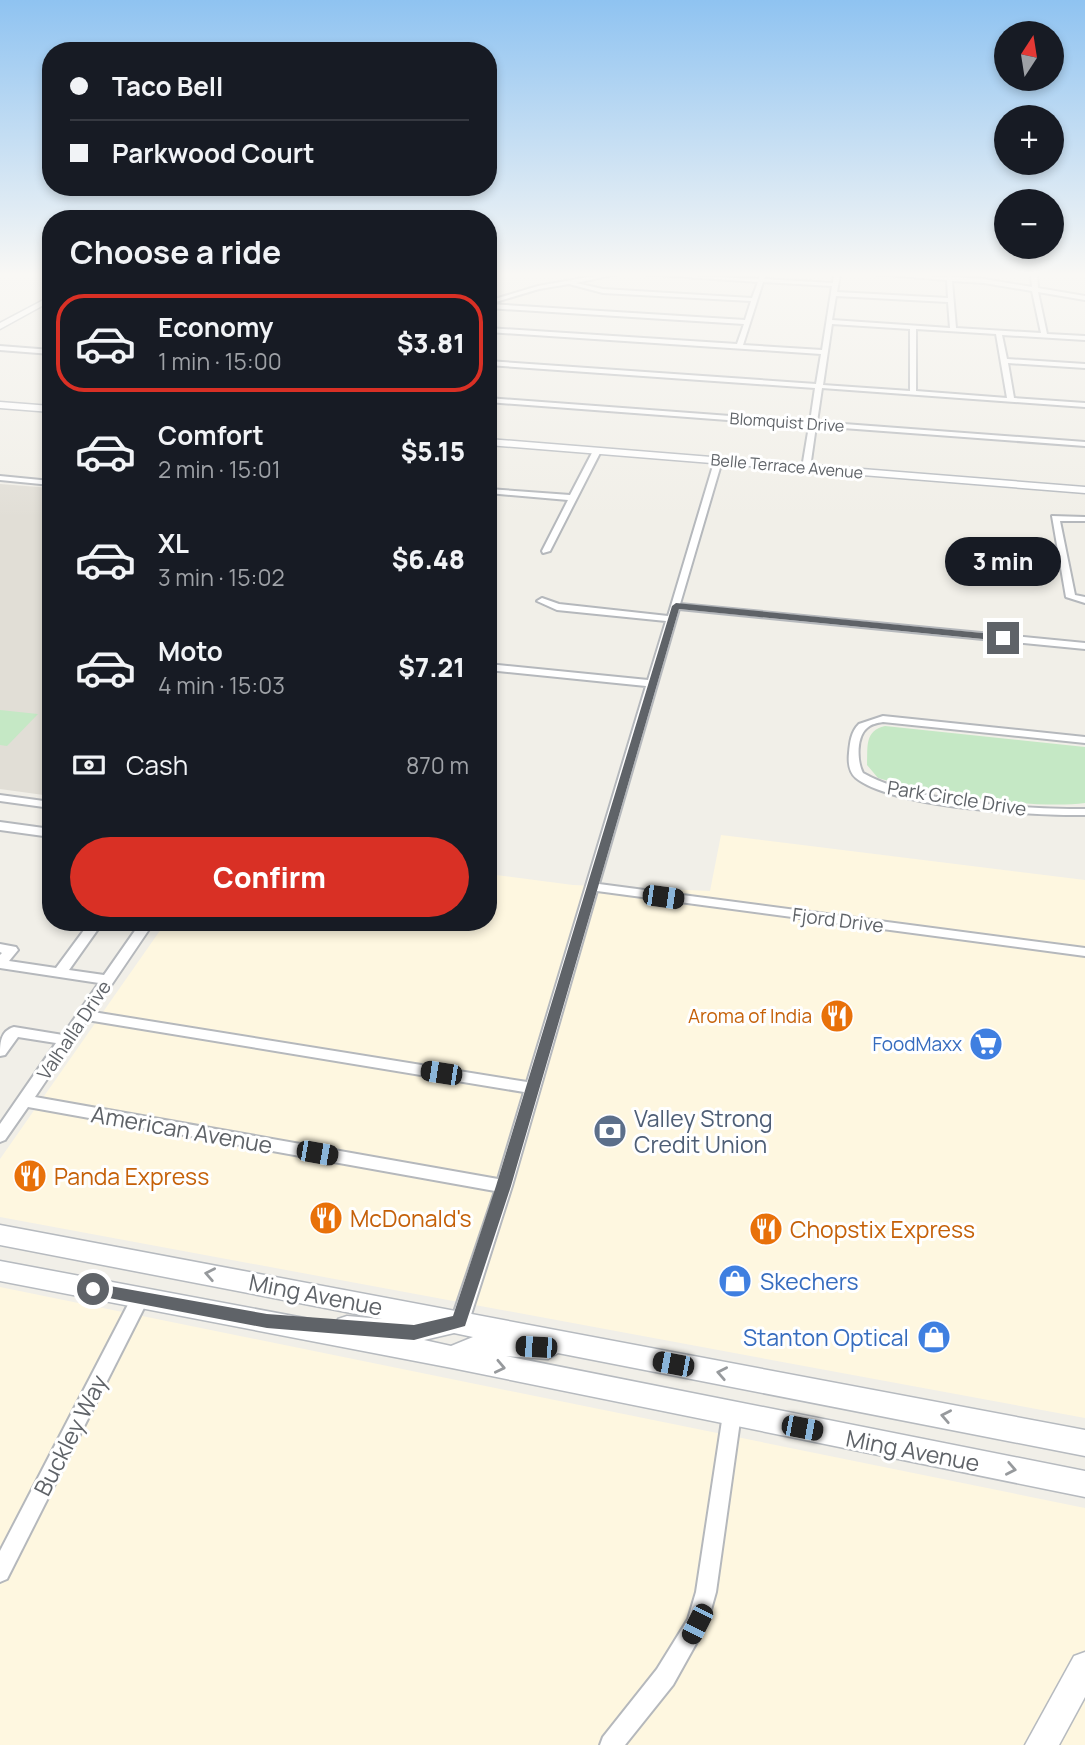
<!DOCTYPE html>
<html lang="en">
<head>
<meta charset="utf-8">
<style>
	:root { --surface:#171b24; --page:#242831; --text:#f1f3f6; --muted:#9ea1a6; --line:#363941; --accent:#d93025 }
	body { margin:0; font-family:Manrope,sans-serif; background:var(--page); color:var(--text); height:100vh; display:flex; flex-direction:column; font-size:26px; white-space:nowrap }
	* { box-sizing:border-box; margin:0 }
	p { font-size:23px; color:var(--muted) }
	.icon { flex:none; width:38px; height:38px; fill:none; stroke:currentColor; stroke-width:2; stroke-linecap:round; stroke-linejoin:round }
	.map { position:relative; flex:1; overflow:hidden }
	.sheet { position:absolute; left:42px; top:210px; width:455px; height:721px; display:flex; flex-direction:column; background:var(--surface); border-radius:28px; box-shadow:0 4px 10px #0003 }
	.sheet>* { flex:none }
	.banner { position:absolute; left:42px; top:42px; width:455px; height:154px; border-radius:28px; box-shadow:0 4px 10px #0003; display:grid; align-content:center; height:154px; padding:0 28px; background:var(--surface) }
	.needle { width:46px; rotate:12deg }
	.fabs { position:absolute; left:994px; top:21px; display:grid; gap:14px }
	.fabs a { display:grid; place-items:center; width:70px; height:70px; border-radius:50%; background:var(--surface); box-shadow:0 4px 10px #0003; font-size:35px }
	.end { position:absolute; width:32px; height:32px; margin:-16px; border:9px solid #5f6368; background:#fff; box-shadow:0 0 0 4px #fff }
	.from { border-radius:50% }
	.bubble { position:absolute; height:49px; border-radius:24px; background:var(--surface); box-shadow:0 4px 10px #0003; font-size:23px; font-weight:800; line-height:49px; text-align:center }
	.car { position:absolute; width:21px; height:42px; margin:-21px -10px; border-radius:9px; box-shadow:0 0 5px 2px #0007; background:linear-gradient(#222 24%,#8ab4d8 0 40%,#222 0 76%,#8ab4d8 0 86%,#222 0) }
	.banner b { display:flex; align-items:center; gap:24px; height:66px; font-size:26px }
	.banner b+b { border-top:2px solid var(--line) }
	.banner i { width:18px; height:18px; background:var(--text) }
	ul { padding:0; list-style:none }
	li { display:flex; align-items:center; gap:21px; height:98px; margin:0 14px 10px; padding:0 14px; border:4px solid transparent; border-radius:28px }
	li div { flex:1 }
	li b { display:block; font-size:26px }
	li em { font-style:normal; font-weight:800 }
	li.active { border-color:var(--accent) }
	li>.icon { width:63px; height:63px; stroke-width:1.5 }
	h2 { padding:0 28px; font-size:32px; line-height:84px }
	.pay { display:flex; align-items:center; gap:18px; height:77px; padding:0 28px; font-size:26px }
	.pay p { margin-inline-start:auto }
	.button { display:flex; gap:14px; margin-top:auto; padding:14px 28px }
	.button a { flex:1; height:80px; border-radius:42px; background:var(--accent); color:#fff; font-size:28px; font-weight:800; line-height:80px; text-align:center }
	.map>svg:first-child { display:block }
	.commercial { fill:#fef7e0 }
	.education { fill:#e1ded6 }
	.green { fill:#c5e8c5 }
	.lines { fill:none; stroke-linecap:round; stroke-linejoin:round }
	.street-casing { stroke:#b5b8bc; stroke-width:4 }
	.secondary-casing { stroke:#b6babf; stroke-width:3 }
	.street { fill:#fff; fill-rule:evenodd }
	.secondary { fill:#fff; fill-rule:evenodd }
	.oneway { stroke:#979a9d }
	.route { fill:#5f6368 }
	.labels { text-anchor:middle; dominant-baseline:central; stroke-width:6; stroke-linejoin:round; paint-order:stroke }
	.far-street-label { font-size:16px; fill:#5f6368; stroke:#fff }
	.street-label { font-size:19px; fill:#5f6368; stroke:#fff }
	.food-label { font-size:19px; fill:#c56008; stroke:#fff; text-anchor:end }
	.shop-label { font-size:19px; fill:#366cbe; stroke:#fff; text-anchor:end }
	.near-service-label { font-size:23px; fill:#4e5e75; stroke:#fff; text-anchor:start }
	.near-street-label { font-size:23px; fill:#5f6368; stroke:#fff }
	.near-food-label { font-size:23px; fill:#c56008; stroke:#fff; text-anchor:start }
	.near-shop-label { font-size:23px; fill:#366cbe; stroke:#fff; text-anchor:start }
</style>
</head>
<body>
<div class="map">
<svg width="1085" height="1745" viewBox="0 0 1085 1745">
	<rect width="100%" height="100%" fill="#f1efe8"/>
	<g class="commercial">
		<polygon points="721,835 1085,880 1085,1418 0,1217 0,1159 166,922 488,922 488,874 573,885 710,891"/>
		<polygon points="0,1287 1085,1508 1085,1745 0,1745"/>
	</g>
	<polygon class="education" points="0,484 51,488 51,796 0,789"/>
	<g class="green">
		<polygon points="0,710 38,714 7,746 0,745"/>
		<path d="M885 726 1085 747V803C1035 810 926 793 878 778L867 765C868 747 864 731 885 726Z"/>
	</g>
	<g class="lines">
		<defs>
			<g id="street">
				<path d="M606 274H617L576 283 603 289 752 298 758 282 644 274 759 279 760 274H766L764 279 833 283 834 274H840L837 292 948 298 947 280 874 274 947 277 946 274H952V277L984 279 1032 287 1031 274H1037L1038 288 1085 296V300L1038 292 1047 334 1085 336V340L1002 335 1007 359 1085 364V368L1008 363 1014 398 1085 403V407L822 388 817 422 1085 442V446L816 426 810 468 806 470 802 468 809 426 488 402V398L810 422 815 388 488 365V361L816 384 821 354 488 332V328L737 344 744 324 488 308V301L538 286ZM952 281 984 283 1032 291 1041 333 956 328ZM763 282 832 286 822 350 743 345ZM569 284 603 293 751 301 745 320 489 304 539 289ZM836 296 948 302 950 328 832 320ZM832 324 910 329V391L823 385ZM916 329 996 334 1007 398 916 391Z"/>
				<polygon points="0,346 51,350 51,354 0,350"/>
				<polygon points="594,449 601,451 550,551 543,553 542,551 568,500 488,493 488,489 570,495"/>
				<path d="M715 459 722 461 680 604 1085 643V649L679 609 599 884 1085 948V956L597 891 512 1186 469 1321 466 1326 460 1328 454 1326 451 1321 495 1191 28 1107 5 1140 0 1142V1124L56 1043 18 1037 5 1055 0 1056C0 1044 0 1031 14 1027L63 1035 99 983 0 968V955L2 953 0 952V944L16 947 18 950 9 961 56 968 90 922H103L69 970 104 975 141 922H154L93 1012 527 1082 646 686 488 670V664L648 680 666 621 557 610 537 601 542 598 559 604 668 616ZM87 1020 524 1092 498 1179 35 1097Z"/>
				<polygon points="0,476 51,481 51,485 0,480"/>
				<polygon points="1052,516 1085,517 1085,521 1060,521 1075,595 1085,597 1085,603 1066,597"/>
				<path d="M883 716 1085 737V743L883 722C877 723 871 724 867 728 856 737 857 762 863 773 915 803 1024 809 1085 809V815C1036 816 893 808 856 778 849 772 848 763 849 753 850 742 851 732 859 724Z"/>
				<polygon points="0,795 51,802 51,808 0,801"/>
				<polygon points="0,822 51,829 51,837 0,830"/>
				<polygon points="140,1291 146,1293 149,1298 7,1579 0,1582 0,1551 134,1293"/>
				<polygon points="732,1406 739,1408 741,1414 716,1592 707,1624 673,1685 625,1745 600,1745 603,1737 657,1669 688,1619 696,1592 723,1414 725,1408"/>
			</g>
			<g id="secondary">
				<polygon points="51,296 51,301 0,329 0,323"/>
				<polygon points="0,402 51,406 51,412 0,408"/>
				<polygon points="488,439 1085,487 1085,493 488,445"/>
				<path d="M0 1225 1085 1430V1456L558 1353 548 1359 506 1356 1085 1471V1497L452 1368 0 1281V1261L336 1324 338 1319 347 1316 382 1319 0 1245ZM454 1333 473 1337 451 1346 424 1340Z"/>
				<polygon points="1085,1652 1085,1697 1059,1745 1025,1745 1074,1656"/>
			</g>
		</defs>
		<use href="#street" class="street-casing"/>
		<use href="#secondary" class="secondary-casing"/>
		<use href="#street" class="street"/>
		<use href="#secondary" class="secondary"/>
	</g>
	<defs><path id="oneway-chevron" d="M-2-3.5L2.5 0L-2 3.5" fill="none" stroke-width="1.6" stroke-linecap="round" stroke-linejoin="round" transform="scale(1.75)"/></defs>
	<g class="oneway">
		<use href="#oneway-chevron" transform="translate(210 1274) rotate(-169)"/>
		<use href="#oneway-chevron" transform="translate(500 1367) rotate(12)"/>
		<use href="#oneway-chevron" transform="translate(722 1373) rotate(-169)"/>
		<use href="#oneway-chevron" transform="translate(946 1416) rotate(-169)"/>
		<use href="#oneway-chevron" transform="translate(1011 1469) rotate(11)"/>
	</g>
	<linearGradient id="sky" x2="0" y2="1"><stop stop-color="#8fc3f1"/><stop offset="0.53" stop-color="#f9f8f5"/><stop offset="1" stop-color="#f9f8f5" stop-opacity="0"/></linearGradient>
	<rect width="1085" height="518" fill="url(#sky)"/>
	<polygon class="route" points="676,603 1003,635 1007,638 1003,641 679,609 511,1186 465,1326 414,1340 267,1328 88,1294 86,1289 88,1285 93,1283 267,1314 414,1325 453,1316 496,1186 672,606"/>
	<defs>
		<symbol id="restaurant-disc" viewBox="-11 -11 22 22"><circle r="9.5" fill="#e8710a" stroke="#fff"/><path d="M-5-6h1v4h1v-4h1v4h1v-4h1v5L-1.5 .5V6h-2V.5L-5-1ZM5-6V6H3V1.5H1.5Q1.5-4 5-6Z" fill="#fff"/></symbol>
		<symbol id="supermarket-disc" viewBox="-11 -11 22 22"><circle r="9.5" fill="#3f7fe0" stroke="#fff"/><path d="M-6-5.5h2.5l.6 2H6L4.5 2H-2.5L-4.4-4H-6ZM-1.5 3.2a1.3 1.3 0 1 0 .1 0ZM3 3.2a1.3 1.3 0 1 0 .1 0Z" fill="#fff"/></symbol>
		<symbol id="bank-disc" viewBox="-11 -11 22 22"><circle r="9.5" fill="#5c6f8a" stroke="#fff"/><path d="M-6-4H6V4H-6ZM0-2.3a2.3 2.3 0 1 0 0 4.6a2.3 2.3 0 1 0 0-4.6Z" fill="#fff"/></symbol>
		<symbol id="shop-disc" viewBox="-11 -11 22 22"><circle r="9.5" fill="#3f7fe0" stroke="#fff"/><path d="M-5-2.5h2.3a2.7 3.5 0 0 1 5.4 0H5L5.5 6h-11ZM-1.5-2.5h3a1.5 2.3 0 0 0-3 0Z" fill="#fff"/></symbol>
	</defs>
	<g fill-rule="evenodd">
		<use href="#restaurant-disc" x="818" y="997" width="38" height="38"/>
		<use href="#supermarket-disc" x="967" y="1025" width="38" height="38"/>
		<use href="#bank-disc" x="591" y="1112" width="38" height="38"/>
		<use href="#restaurant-disc" x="11" y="1157" width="38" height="38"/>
		<use href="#restaurant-disc" x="307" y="1199" width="38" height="38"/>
		<use href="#restaurant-disc" x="747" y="1210" width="38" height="38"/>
		<use href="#shop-disc" x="716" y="1262" width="38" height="38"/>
		<use href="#shop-disc" x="915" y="1318" width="38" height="38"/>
	</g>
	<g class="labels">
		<g class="far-street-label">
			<text transform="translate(787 422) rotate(4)">Blomquist Drive</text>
			<text transform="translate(787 466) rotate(5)">Belle Terrace Avenue</text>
		</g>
		<g class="street-label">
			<text transform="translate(957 798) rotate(9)">Park Circle Drive</text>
			<text transform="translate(838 920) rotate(7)">Fjord Drive</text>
			<text transform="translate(74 1030) rotate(-56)">Valhalla Drive</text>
		</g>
		<g class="food-label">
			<text x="812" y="1016">Aroma of India</text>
		</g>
		<g class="shop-label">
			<text x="962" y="1044">FoodMaxx</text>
		</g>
		<g class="near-service-label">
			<text x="634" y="1118">Valley Strong<tspan x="634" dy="26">Credit Union</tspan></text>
		</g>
		<g class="near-street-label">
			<text transform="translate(182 1129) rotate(10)">American Avenue</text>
			<text transform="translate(316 1294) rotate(11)">Ming Avenue</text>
			<text transform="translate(70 1435) rotate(-63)">Buckley Way</text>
			<text transform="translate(913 1450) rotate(11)">Ming Avenue</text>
		</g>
		<g class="near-food-label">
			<text x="54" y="1176">Panda Express</text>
			<text x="350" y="1218">McDonald's</text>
			<text x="790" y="1229">Chopstix Express</text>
		</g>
		<g class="near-shop-label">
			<text x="760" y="1281">Skechers</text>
			<text x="909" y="1337" text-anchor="end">Stanton Optical</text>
		</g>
	</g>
</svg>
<div class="fabs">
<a><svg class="needle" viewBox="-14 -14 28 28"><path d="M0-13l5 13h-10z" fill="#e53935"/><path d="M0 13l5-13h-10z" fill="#9ea1a6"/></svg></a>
<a>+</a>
<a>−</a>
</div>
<i class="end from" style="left:93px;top:1289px"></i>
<i class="end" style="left:1003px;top:638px"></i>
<div class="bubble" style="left:945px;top:537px;width:116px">3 min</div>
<i class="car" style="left:663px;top:897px;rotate:98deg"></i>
<i class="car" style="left:441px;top:1073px;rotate:279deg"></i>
<i class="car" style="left:317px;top:1153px;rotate:100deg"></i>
<i class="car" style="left:536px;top:1347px;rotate:273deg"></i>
<i class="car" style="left:673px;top:1364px;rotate:281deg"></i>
<i class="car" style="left:802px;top:1428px;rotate:101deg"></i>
<i class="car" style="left:697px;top:1624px;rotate:207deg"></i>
<div class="banner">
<b><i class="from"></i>Taco Bell</b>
<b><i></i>Parkwood Court</b>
</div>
<section class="sheet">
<h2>Choose a ride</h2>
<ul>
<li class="active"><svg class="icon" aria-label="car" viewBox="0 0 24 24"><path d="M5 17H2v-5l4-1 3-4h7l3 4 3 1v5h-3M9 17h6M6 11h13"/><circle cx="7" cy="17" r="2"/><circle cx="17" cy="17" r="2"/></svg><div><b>Economy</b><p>1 min · 15:00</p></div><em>$3.81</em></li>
<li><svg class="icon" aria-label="car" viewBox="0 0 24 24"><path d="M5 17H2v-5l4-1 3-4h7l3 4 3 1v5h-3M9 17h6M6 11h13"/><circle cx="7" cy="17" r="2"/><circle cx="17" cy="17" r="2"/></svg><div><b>Comfort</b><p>2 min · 15:01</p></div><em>$5.15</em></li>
<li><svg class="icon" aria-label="car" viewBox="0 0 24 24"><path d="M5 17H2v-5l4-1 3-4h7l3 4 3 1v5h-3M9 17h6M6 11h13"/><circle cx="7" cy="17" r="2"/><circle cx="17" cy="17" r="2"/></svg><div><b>XL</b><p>3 min · 15:02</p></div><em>$6.48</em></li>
<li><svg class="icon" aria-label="car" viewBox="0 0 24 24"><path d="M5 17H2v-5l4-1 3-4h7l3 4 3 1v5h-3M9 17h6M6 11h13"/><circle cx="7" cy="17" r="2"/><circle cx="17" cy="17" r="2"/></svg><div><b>Moto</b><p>4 min · 15:03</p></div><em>$7.21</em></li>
</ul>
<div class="pay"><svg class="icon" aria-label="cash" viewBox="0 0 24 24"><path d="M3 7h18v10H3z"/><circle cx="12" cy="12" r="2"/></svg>Cash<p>870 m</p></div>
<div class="button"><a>Confirm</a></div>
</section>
</div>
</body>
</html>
